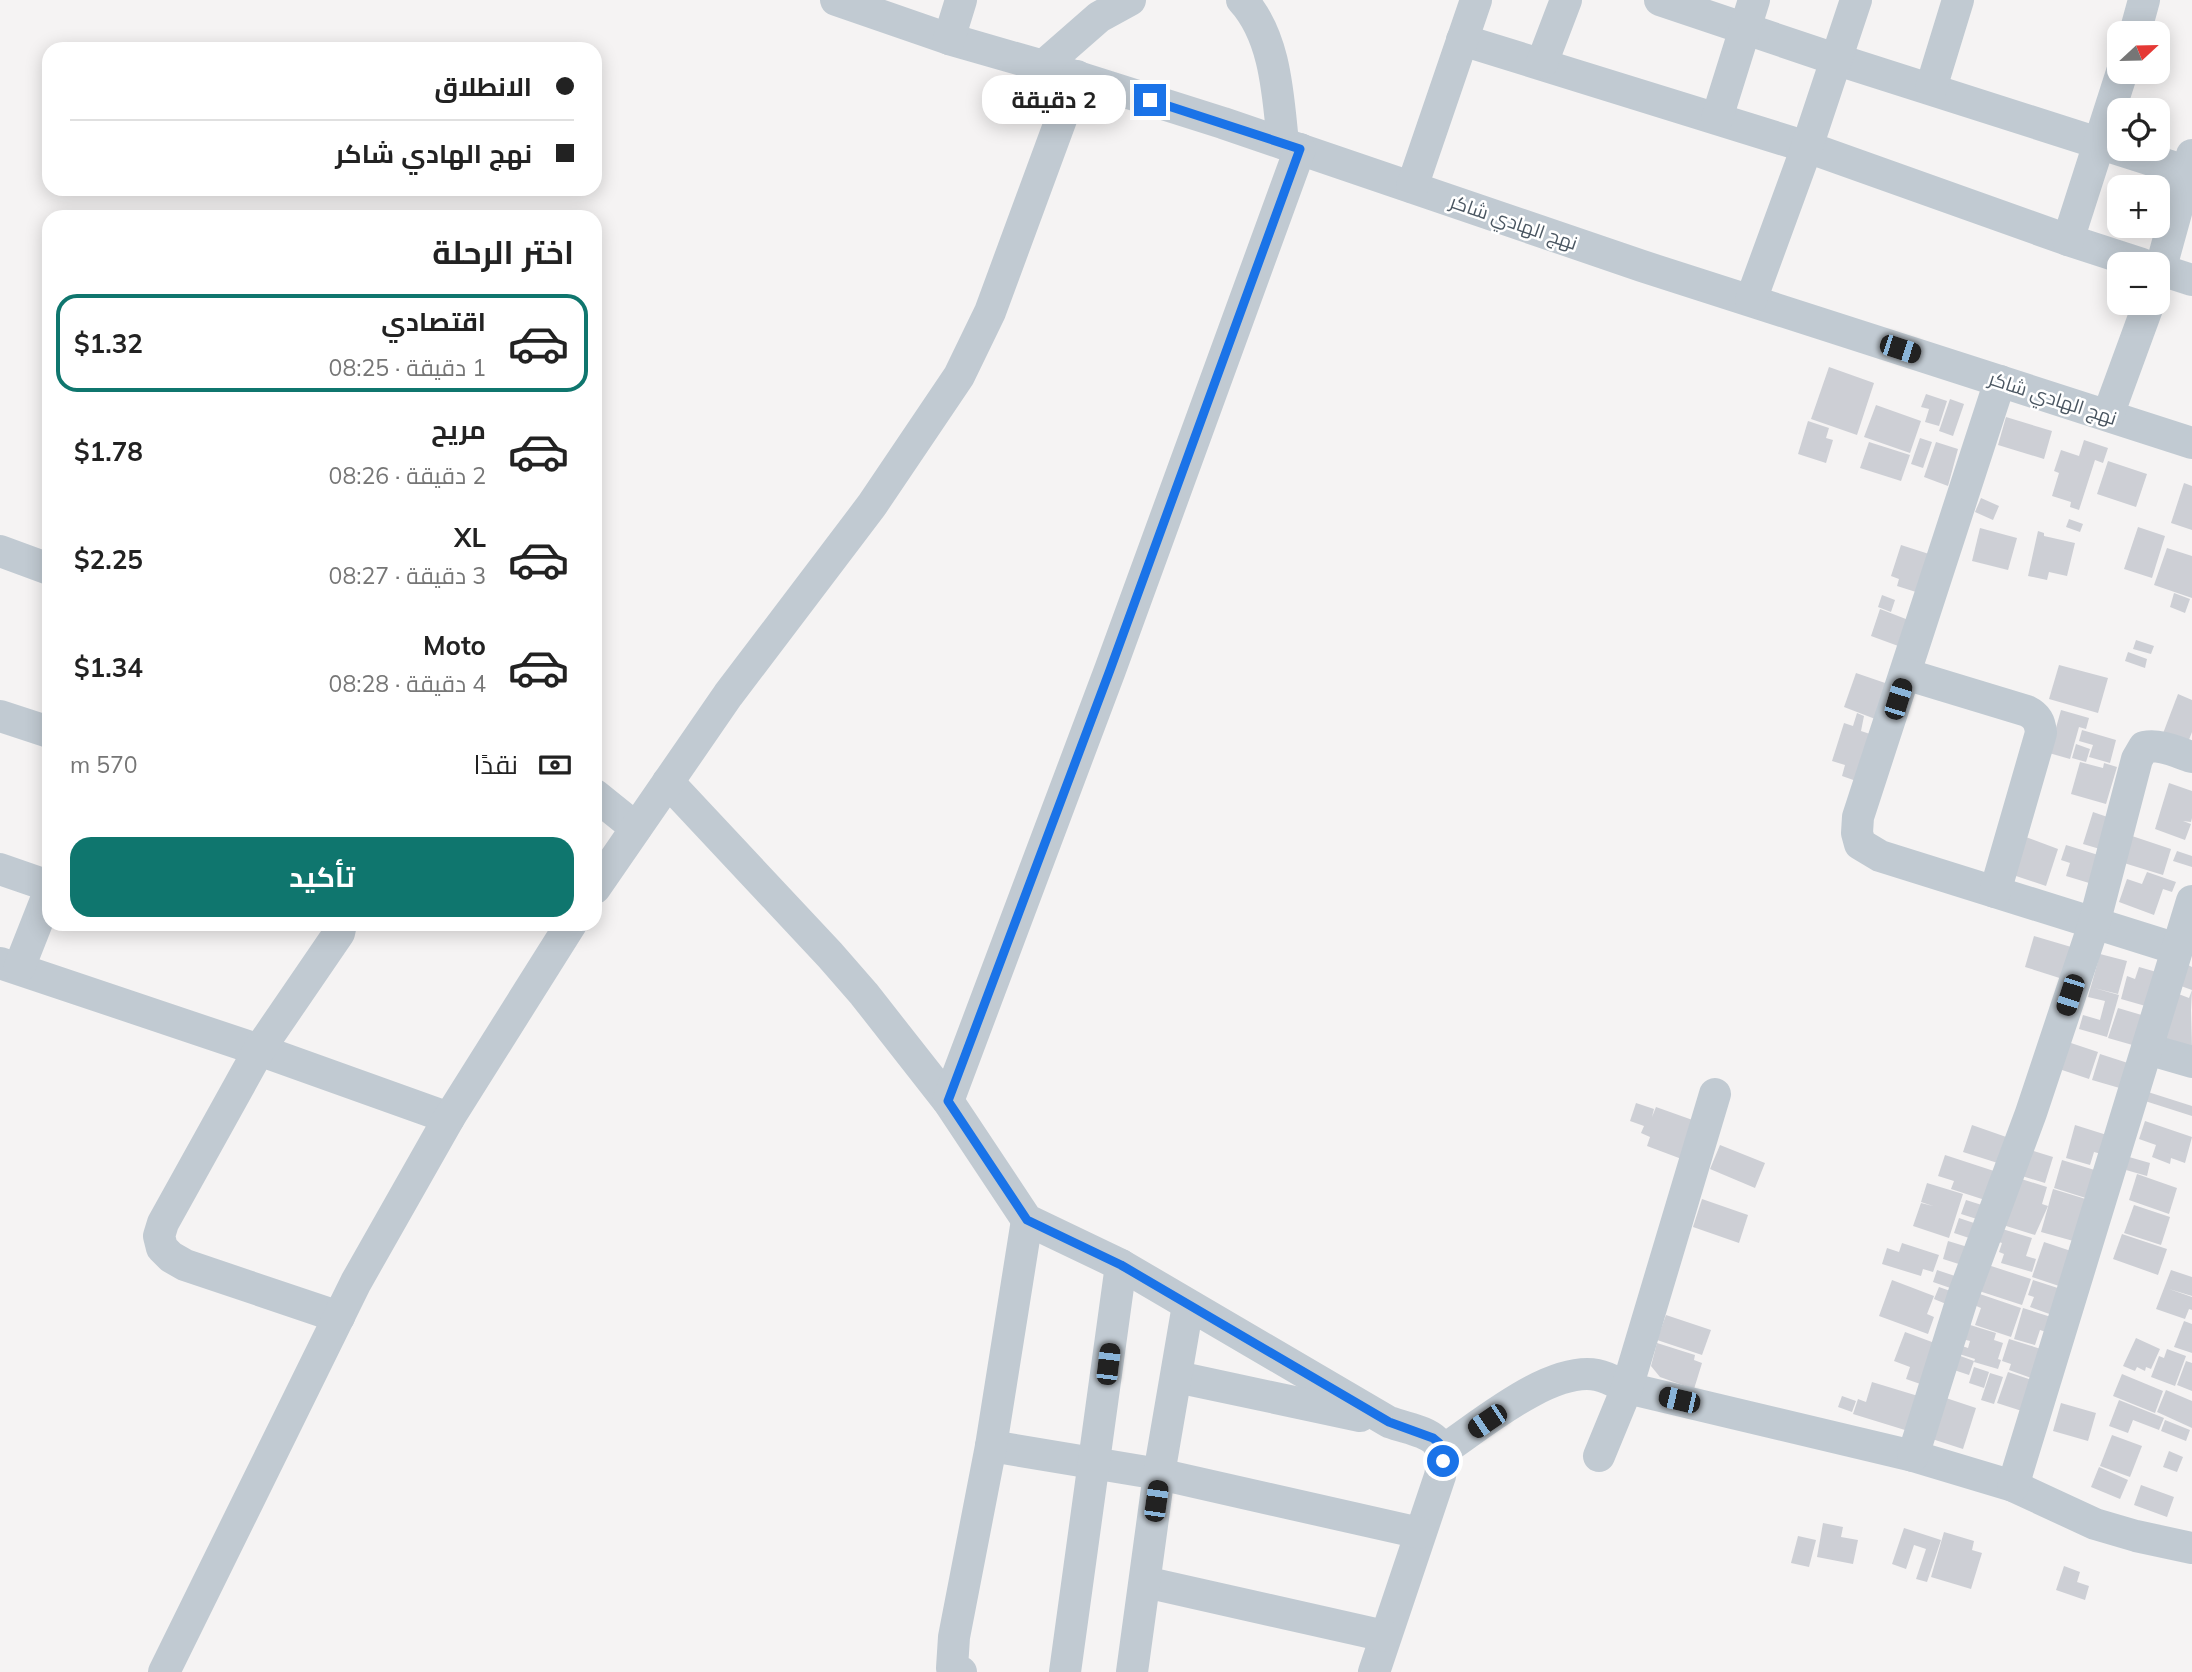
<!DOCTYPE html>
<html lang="ar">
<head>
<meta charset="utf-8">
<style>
	:root { --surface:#fff; --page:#f2f2f2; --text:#222; --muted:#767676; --line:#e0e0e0; --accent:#0f766e }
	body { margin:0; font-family:Mulish,Cairo,sans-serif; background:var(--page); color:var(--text); direction:rtl; height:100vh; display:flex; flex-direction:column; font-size:26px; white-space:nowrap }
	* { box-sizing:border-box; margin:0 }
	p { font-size:23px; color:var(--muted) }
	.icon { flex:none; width:38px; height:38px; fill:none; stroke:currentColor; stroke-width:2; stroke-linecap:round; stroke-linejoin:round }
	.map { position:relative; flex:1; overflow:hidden; direction:ltr }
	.side { position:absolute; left:42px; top:210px; width:560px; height:721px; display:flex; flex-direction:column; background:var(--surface); border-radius:21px; box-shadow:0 4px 18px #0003; direction:rtl }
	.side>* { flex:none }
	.guide { position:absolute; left:42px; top:42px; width:560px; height:154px; border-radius:21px; box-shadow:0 4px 18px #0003; direction:rtl; display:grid; align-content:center; height:154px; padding:0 28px; background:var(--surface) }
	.needle { width:46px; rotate:68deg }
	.tools { position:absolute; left:2107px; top:21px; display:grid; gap:14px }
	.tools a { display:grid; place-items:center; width:63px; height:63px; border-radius:14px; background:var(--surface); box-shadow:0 4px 18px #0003; font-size:35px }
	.end { position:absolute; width:32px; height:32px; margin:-16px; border:9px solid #1a73e8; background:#fff; box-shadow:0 0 0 4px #fff }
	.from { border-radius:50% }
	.bubble { position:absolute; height:49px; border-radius:21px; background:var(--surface); box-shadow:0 4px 18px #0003; font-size:23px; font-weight:700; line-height:49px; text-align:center; direction:rtl }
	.car { position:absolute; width:21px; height:42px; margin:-21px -10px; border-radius:9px; box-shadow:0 0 5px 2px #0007; background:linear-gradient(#222 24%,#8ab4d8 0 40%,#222 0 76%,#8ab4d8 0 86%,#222 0) }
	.guide b { display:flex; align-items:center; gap:24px; height:66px; font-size:26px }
	.guide b+b { border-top:2px solid var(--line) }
	.guide i { width:18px; height:18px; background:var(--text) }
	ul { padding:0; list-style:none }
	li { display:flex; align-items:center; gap:21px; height:98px; margin:0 14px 10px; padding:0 14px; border:4px solid transparent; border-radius:21px }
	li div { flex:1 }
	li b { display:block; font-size:26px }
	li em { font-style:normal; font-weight:700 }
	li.on { border-color:var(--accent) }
	li>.icon { width:63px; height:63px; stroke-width:1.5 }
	h2 { padding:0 28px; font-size:32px; line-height:84px }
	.pay { display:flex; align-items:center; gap:18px; height:77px; padding:0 28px; font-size:26px }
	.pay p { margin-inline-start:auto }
	.primary-button { display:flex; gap:14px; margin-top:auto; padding:14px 28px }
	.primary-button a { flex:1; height:80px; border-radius:21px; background:var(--accent); color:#fff; font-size:28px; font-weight:700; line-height:80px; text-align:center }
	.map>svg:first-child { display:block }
	.building { fill:#cdcfd5 }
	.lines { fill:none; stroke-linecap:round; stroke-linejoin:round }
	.minor { stroke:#c1cad2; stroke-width:32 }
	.route { stroke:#1a73e8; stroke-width:9 }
	.labels { text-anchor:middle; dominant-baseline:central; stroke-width:5; stroke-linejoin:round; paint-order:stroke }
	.street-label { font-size:19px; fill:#4a5661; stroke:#fff }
</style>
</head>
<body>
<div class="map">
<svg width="2192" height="1672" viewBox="0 0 2192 1672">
	<rect width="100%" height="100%" fill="#f5f3f3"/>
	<g class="building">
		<polygon points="1829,367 1874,383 1857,435 1811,419"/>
		<polygon points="1926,394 1947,401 1939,426 1925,422 1929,409 1921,407"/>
		<polygon points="1950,399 1964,404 1953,436 1939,431"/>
		<polygon points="1876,405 1921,421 1910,453 1864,437"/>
		<polygon points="2006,417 2052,431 2044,459 1998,445"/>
		<polygon points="1808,421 1829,428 1826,438 1833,440 1826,463 1798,454"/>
		<polygon points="1920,438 1932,442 1923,468 1911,464"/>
		<polygon points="2084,440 2108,448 2103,463 2095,460 2079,510 2070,507 2071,502 2052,496 2059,473 2054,471 2061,450 2079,456"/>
		<polygon points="1869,442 1910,455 1901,481 1860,468"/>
		<polygon points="1936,442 1958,449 1948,486 1924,477"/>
		<polygon points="2108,461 2147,474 2136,507 2097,494"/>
		<polygon points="2184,483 2192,486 2192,530 2171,523"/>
		<polygon points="1981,498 1999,506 1993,520 1975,512"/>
		<polygon points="2069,519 2083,524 2080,532 2066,527"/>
		<polygon points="2138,527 2165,536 2152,578 2124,569"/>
		<polygon points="1980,528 2017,538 2008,570 1972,561"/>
		<polygon points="2038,531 2044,533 2044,536 2075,543 2067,576 2049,572 2047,580 2028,576"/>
		<polygon points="1901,545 1929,554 1916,592 1897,586 1899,579 1891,576"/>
		<polygon points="2167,548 2192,556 2192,598 2154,585"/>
		<polygon points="2174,593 2190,599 2185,613 2170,607"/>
		<polygon points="1882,595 1895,600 1891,612 1878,607"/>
		<polygon points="1880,609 1911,621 1901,647 1871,636"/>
		<polygon points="2136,640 2154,646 2151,654 2133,649"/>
		<polygon points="2128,652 2147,659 2145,668 2125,661"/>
		<polygon points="2059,665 2108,678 2098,713 2049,699"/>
		<polygon points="1856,673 1891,685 1883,722 1844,707"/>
		<polygon points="2178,694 2192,700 2192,732 2187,745 2162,736"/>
		<polygon points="2061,710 2089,718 2086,729 2079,727 2070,759 2049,753"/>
		<polygon points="1857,713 1864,716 1861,731 1876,736 1862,783 1842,776 1845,765 1832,761 1844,723 1853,726"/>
		<polygon points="2082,730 2116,740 2110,763 2089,757 2093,745 2079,741"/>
		<polygon points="2076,744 2090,749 2086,762 2072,758"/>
		<polygon points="2080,762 2103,768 2104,763 2117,767 2106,804 2071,794"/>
		<polygon points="2169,783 2192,791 2192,818 2191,822 2183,821 2191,824 2185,840 2155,829"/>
		<polygon points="2093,812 2119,821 2110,852 2083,844"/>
		<polygon points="2023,836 2058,849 2046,886 2010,874"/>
		<polygon points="2132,836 2171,849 2163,875 2124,863"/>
		<polygon points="2066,845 2108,858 2099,886 2066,876 2070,863 2061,860"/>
		<polygon points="2177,851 2192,856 2192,867 2173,861"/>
		<polygon points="2147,872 2176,882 2172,892 2163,889 2154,915 2119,902 2127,879 2142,884"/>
		<polygon points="2034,936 2078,949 2069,981 2025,967"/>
		<polygon points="2100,954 2127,961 2118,994 2094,988 2119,995 2107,1037 2079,1029 2083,1015 2100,1020 2105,1001 2088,997"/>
		<polygon points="2188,965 2192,967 2192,990 2181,986"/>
		<polygon points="2139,967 2160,973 2149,1007 2121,999 2127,976 2135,979"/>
		<polygon points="2192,990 2191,1010 2192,1048 2162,1038 2176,993 2189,998"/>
		<polygon points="2118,1008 2145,1016 2136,1046 2108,1038"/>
		<polygon points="2068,1042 2098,1052 2089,1079 2059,1069"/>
		<polygon points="2100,1054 2131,1064 2123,1089 2092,1080"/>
		<polygon points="2148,1092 2192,1106 2192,1116 2145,1101"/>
		<polygon points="1636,1103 1654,1109 1652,1117 1656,1107 1701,1123 1687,1161 1647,1146 1650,1137 1641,1133 1644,1126 1630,1121"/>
		<polygon points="2145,1121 2192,1137 2185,1163 2171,1158 2170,1164 2152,1157 2156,1145 2139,1139"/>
		<polygon points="1972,1125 2012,1139 2004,1165 1963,1152"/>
		<polygon points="2075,1125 2110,1136 2105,1155 2094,1152 2090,1165 2066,1158"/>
		<polygon points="1720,1145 1765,1163 1755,1188 1710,1169"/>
		<polygon points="2030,1150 2053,1157 2045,1183 2022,1176"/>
		<polygon points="1945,1155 1994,1171 1985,1200 1951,1189 1954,1181 1938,1176"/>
		<polygon points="2129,1157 2150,1163 2147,1176 2126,1170"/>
		<polygon points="2062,1160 2098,1171 2089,1199 2054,1188"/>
		<polygon points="2137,1174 2177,1188 2169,1214 2129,1200"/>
		<polygon points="2018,1178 2047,1187 2042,1204 2048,1206 2035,1235 2003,1225"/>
		<polygon points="1927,1183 1963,1194 1949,1238 1913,1226 1921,1203 1933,1206 1921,1202"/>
		<polygon points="2053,1189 2089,1200 2077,1242 2041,1232"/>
		<polygon points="1702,1199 1748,1215 1739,1243 1693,1227"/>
		<polygon points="1966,1200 1985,1206 1980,1220 1961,1214"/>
		<polygon points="2134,1205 2170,1217 2161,1245 2124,1233"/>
		<polygon points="1959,1218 1977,1224 1972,1239 1954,1233"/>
		<polygon points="1999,1228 2032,1238 2026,1256 2036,1259 2032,1272 2001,1263 2004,1254 1999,1252 2002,1243 1995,1241"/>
		<polygon points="2122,1234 2167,1249 2158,1275 2113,1259"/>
		<polygon points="1948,1241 1971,1248 1965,1266 1943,1259"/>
		<polygon points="2044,1242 2077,1253 2065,1288 2032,1277"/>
		<polygon points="1902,1243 1939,1255 1933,1272 1923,1269 1921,1276 1882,1264 1887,1248 1899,1252"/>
		<polygon points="1985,1264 2031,1279 2022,1305 1976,1290"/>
		<polygon points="1937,1270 1964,1279 1959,1291 1933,1282"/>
		<polygon points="2171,1270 2192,1277 2192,1296 2169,1289 2192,1297 2192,1310 2189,1309 2185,1319 2156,1309"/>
		<polygon points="1892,1280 1934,1296 1927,1314 1934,1317 1928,1334 1879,1316"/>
		<polygon points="2033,1280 2064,1290 2055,1316 2030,1307 2034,1297 2028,1295"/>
		<polygon points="1939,1287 1956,1293 1951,1306 1934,1299"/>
		<polygon points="1977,1293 2021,1308 2011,1337 1975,1325 1981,1308 1974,1305"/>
		<polygon points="2023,1308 2051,1317 2046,1332 2040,1330 2035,1345 2014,1339"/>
		<polygon points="1666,1315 1711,1330 1702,1355 1657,1340"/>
		<polygon points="2184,1321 2192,1324 2192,1353 2174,1347"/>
		<polygon points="1967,1324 1996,1333 1994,1340 2003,1343 1998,1359 2001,1360 1998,1369 1974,1362 1975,1359 1956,1353 1959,1345 1968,1348 1970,1341 1962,1339"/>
		<polygon points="1905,1332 1940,1345 1926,1386 1906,1379 1910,1367 1894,1361"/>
		<polygon points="2136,1338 2160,1349 2151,1369 2146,1367 2145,1371 2137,1367 2135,1371 2123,1366"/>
		<polygon points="2009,1339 2044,1350 2034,1379 2009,1370 2011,1364 2002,1361"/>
		<polygon points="1657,1343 1695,1355 1694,1360 1702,1363 1694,1389 1660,1377 1651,1366"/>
		<polygon points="2167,1349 2186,1356 2175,1386 2151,1377 2159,1356 2164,1358"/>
		<polygon points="1955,1354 1974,1361 1969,1375 1951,1369"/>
		<polygon points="2186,1361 2192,1363 2192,1391 2177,1385"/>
		<polygon points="1974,1367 1989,1372 1984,1388 1969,1383"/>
		<polygon points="2008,1372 2035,1381 2025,1412 1997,1403"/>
		<polygon points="1990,1373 2003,1377 1994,1404 1981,1400"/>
		<polygon points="2122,1374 2163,1391 2155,1413 2113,1396"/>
		<polygon points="1872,1382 1928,1399 1905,1430 1853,1414 1858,1399 1866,1402"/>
		<polygon points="2166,1390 2192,1401 2192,1428 2157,1412"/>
		<polygon points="1842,1396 1856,1401 1852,1412 1838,1407"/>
		<polygon points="1943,1397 1976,1408 1963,1449 1929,1438"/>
		<polygon points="2119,1400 2164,1418 2159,1430 2133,1420 2128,1433 2109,1426"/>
		<polygon points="2061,1403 2096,1413 2088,1441 2053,1431"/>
		<polygon points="2165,1420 2190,1430 2186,1441 2161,1431"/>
		<polygon points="2112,1435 2142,1446 2130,1477 2100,1466"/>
		<polygon points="2169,1451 2183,1457 2177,1472 2163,1467"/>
		<polygon points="2099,1467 2128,1480 2120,1499 2091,1487"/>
		<polygon points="2141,1485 2174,1497 2167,1517 2134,1505"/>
		<polygon points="1823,1523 1843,1527 1841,1537 1858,1540 1853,1564 1817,1557"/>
		<polygon points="1904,1528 1941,1540 1927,1582 1916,1579 1926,1549 1914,1545 1906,1569 1892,1564"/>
		<polygon points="1944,1532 1974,1541 1972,1550 1982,1553 1971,1589 1931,1577"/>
		<polygon points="1798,1536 1816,1540 1809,1567 1791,1563"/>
		<polygon points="2064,1566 2080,1572 2077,1582 2089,1586 2085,1600 2056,1590"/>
	</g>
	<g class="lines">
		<g class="minor">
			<polyline points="836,0 949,39 1043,66 1223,123 1642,266 2192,443"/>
			<path d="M1242 0C1276 37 1278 96 1283 143"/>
			<polyline points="1660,0 1835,59 2192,173"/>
			<polyline points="2135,33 2144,0"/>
			<polyline points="949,39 961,0"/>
			<polyline points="1462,40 1807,147 2068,240 2142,264"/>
			<polyline points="1542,63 1566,0"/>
			<polyline points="1043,66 1099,17 1130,0"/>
			<polyline points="1931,88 1958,0"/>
			<polyline points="1717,118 1754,0"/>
			<polyline points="1412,187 1476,0"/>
			<polyline points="2068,240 2122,72"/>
			<polyline points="2158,269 2192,280"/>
			<polyline points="2158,278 2192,155"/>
			<polyline points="1751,300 1807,147 1856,0"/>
			<polyline points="2000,381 1858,817 1857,833 1860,844 1880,856 2177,949"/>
			<polyline points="2108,415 2149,303"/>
			<polyline points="0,551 49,569"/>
			<path d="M1905 674 2027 711C2037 716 2040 722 2041 733L1995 892"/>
			<polyline points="0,716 49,732"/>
			<path d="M668 782 830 955 864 994 948 1101 1027 1220 1121 1265 1389 1422C1424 1434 1449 1432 1440 1476L1374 1672"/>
			<polyline points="595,795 636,828"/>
			<polyline points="0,869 49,886"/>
			<polyline points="595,888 728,695 872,505 959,376 990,312 1077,76"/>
			<polyline points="0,963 259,1050 449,1118"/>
			<polyline points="19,968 49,892"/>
			<polyline points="2147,1049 2192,1062"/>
			<polyline points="948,1101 1110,670 1300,149"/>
			<polyline points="339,1317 185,1265 171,1257 162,1248 159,1236 163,1223 259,1050 339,933 341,924"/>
			<polyline points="1177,1377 1360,1416"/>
			<polyline points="991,1446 1159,1474 1420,1533"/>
			<path d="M1442 1451C1480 1426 1550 1366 1597 1375 1608 1377 1617 1383 1627 1388L1913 1456 2013 1486 2095 1524 2136 1536 2192 1548"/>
			<polyline points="1599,1456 1627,1388 1715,1094"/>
			<path d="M1913 1456 1963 1296 2031 1113 2094 924 2137 759 2144 747C2161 744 2176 752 2192 757"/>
			<polyline points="2013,1486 2192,901"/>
			<polyline points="1145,1582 1385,1636"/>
			<polyline points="164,1672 356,1282 449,1118 571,924"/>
			<polyline points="961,1672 952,1668 954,1637 991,1446 1027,1220"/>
			<polyline points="1065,1672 1121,1265"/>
			<polyline points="1132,1672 1159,1474 1188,1305"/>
		</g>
	</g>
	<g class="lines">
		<polyline class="route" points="1150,100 1300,149 1110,670 948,1101 1027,1220 1121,1265 1389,1422 1433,1438 1439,1443 1443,1461"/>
	</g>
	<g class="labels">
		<g class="street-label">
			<text transform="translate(1514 222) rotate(19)">نهج الهادي شاكر</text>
			<text transform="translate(2053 398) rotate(18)">نهج الهادي شاكر</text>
		</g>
	</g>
</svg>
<div class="tools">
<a><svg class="needle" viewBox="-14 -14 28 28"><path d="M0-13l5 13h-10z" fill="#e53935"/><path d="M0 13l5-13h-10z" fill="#767676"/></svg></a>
<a><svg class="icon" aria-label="locate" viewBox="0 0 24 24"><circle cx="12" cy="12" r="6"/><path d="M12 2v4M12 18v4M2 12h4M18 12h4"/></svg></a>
<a>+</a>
<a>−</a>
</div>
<i class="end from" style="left:1443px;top:1461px"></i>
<i class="end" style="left:1150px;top:100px"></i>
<div class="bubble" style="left:982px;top:75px;width:144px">2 دقيقة</div>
<i class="car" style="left:1900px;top:349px;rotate:108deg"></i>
<i class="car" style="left:1898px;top:699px;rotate:17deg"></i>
<i class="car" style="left:2070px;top:995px;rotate:198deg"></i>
<i class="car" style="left:1108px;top:1364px;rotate:7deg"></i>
<i class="car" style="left:1679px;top:1400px;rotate:283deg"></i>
<i class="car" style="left:1487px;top:1421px;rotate:236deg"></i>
<i class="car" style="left:1156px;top:1501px;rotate:8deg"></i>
<div class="guide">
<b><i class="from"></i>الانطلاق</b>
<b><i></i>نهج الهادي شاكر</b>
</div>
<section class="side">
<h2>اختر الرحلة</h2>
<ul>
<li class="on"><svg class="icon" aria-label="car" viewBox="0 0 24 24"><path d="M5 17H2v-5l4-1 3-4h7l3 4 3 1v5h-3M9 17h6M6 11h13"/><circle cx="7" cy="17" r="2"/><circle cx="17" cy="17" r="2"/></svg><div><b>اقتصادي</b><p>1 دقيقة · 08:25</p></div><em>$1.32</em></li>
<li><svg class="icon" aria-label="car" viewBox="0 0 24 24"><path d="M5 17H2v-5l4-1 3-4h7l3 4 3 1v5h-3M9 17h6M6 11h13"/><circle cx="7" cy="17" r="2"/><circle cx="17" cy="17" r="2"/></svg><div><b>مريح</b><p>2 دقيقة · 08:26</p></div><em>$1.78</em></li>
<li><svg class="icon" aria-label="car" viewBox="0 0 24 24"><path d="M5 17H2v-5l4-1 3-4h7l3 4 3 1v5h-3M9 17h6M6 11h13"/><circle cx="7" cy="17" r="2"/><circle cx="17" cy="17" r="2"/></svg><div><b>XL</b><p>3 دقيقة · 08:27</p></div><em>$2.25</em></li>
<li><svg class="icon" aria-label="car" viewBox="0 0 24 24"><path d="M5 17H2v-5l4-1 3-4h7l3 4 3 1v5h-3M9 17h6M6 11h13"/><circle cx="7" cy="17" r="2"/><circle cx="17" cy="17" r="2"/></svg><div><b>Moto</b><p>4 دقيقة · 08:28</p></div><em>$1.34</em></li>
</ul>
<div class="pay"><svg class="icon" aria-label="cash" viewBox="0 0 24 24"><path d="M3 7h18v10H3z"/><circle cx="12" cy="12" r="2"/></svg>نقدًا<p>570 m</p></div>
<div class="primary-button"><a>تأكيد</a></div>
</section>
</div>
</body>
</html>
